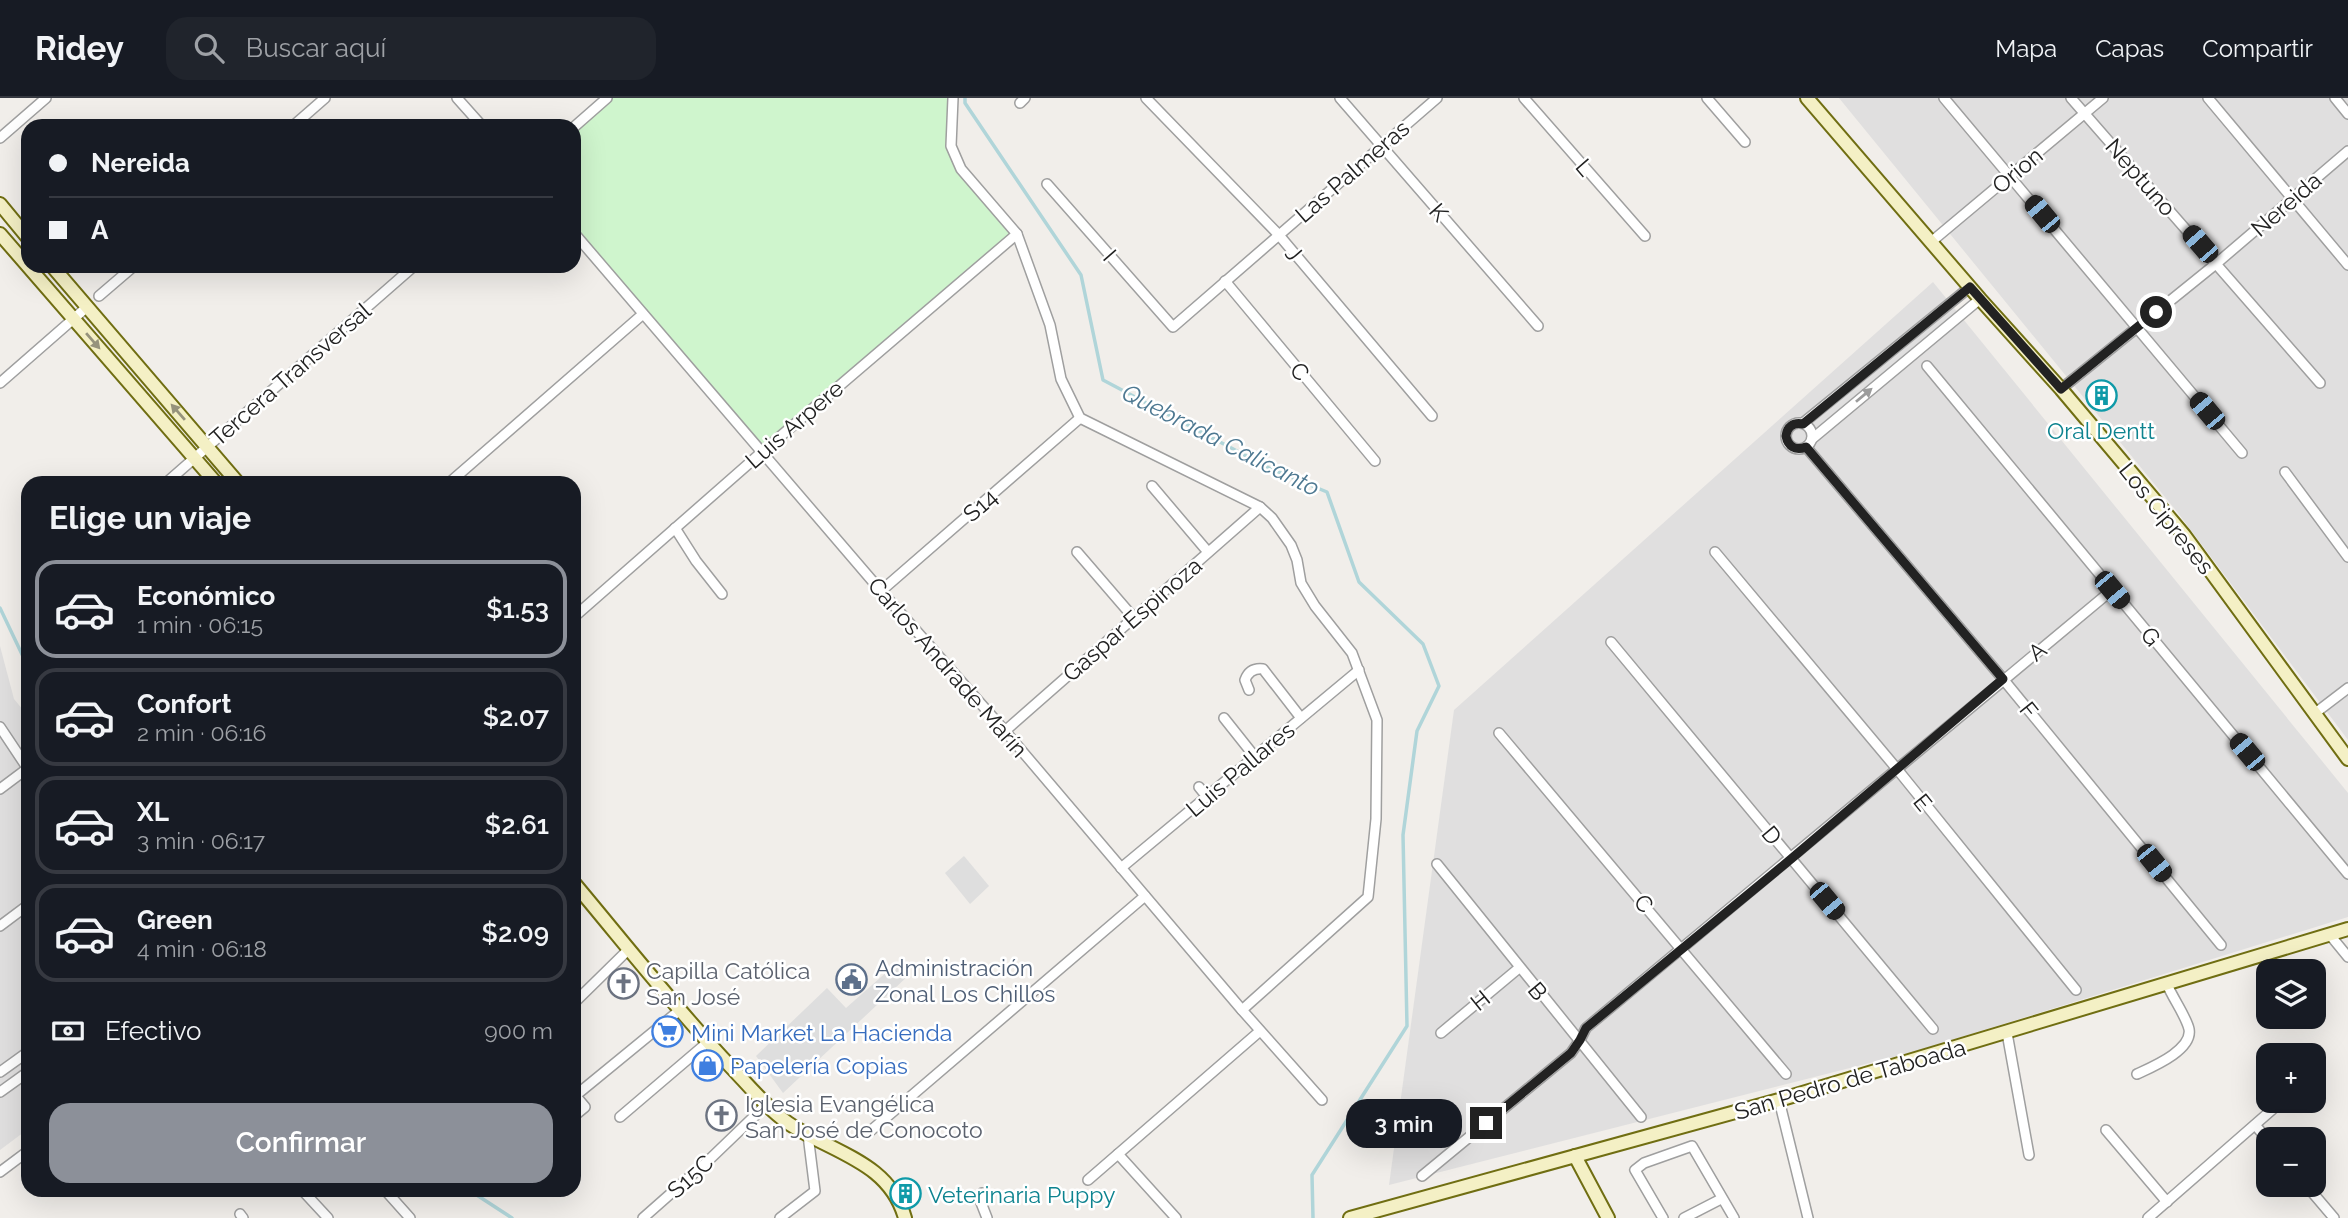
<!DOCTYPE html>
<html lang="es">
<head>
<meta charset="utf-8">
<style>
	:root { --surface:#171b24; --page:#20242c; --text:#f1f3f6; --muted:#9ea1a6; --line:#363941; --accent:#8c9099 }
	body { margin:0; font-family:Raleway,sans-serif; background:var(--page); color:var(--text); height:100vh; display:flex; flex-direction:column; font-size:26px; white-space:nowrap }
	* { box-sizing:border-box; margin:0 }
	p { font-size:23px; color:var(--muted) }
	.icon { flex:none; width:38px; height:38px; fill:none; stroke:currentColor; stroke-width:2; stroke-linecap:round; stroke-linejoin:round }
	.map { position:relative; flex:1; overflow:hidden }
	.panel { position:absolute; left:21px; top:378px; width:560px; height:721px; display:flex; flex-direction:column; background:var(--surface); border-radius:21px; box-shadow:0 7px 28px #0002 }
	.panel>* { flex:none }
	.guide { position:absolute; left:21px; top:21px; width:560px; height:154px; border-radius:21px; box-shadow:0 7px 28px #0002; display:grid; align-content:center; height:154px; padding:0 28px; background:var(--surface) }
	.controls { position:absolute; left:2256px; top:861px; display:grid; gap:14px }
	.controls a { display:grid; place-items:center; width:70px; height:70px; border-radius:14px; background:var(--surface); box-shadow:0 7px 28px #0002; font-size:35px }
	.end { position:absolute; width:32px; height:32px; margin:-16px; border:9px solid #222; background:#fff; box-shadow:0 0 0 4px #fff }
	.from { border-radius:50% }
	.bubble { position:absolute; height:49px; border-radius:21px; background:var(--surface); box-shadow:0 7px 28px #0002; font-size:23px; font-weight:600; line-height:49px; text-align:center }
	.car { position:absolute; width:21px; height:42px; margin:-21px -10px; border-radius:9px; box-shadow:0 0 5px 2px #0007; background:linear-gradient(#222 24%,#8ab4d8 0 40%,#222 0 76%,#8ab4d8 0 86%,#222 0) }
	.guide b { display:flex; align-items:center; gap:24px; height:66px; font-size:26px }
	.guide b+b { border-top:2px solid var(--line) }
	.guide i { width:18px; height:18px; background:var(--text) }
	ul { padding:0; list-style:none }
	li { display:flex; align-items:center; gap:21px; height:98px; margin:0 14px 10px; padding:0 14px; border:4px solid var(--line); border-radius:21px }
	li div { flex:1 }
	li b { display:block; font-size:26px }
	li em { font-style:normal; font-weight:600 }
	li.current { border-color:var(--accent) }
	li>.icon { width:63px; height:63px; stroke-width:1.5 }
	h2 { padding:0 28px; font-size:32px; line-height:84px }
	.pay { display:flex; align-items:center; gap:18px; height:77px; padding:0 28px; font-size:26px }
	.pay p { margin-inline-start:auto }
	.button { display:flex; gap:14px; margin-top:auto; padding:14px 28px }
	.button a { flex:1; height:80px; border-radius:21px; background:var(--accent); color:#fff; font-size:28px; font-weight:600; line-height:80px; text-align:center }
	header { display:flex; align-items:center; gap:42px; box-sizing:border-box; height:98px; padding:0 35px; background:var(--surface); border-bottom:2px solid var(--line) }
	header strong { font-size:33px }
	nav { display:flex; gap:38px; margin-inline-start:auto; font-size:24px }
	.search { width:490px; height:63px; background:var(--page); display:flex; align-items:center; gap:18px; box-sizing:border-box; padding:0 24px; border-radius:21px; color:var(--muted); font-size:26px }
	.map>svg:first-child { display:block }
	.residential { fill:#e0dfdf }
	.park { fill:#cff5cd }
	.parking { fill:#dedede }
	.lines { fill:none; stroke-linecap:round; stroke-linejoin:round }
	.stream { stroke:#b0d5d9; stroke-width:3.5 }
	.street-casing { stroke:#9f9f9f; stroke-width:12 }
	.secondary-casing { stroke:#706e12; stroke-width:16 }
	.street { stroke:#fff; stroke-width:9 }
	.secondary { stroke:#f4f0c5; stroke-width:12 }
	.oneway { fill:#96937c }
	.oneway2 { fill:#9c9c9c }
	.route { stroke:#222; stroke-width:9 }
	.labels { text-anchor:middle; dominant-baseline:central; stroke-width:5; stroke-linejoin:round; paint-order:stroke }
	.street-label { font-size:23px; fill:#222; stroke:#fff }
	.culture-label { font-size:23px; fill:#0d838f; stroke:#fff }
	.service-label { font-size:23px; fill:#4e5e75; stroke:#fff; text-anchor:start }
	.worship-label { font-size:23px; fill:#5b616d; stroke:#fff; text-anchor:start }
	.shop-label { font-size:23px; fill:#366cbe; stroke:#fff; text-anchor:start }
	.water-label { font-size:24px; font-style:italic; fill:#4d7891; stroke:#fff }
</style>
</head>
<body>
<header>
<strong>Ridey</strong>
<div class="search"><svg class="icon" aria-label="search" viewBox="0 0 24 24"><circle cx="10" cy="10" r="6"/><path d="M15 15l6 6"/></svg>Buscar aquí</div>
<nav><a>Mapa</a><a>Capas</a><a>Compartir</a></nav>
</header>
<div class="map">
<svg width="2348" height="1120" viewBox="0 0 2348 1120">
	<rect width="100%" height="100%" fill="#f1eeea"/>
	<g class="residential">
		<polygon points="1839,0 2348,0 2348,642 2178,415"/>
		<polygon points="1933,184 2348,695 2348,819 1913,954 1389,1087 1454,612"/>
		<polygon points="0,548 14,601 28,618 28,1031 0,1052"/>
	</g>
	<polygon class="park" points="607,0 953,0 951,48 961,71 1017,136 762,354 574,135 574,29"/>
	<g class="parking">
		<polygon points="964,758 989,788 970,806 945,775"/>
		<polygon points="898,864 909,877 783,995 756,958 827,890 846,910"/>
	</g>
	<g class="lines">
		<g class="stream">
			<polyline points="965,0 965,5 1081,177 1103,282 1269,370 1327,394 1359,484 1423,546 1439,588 1417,633 1403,737 1407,928 1312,1077 1313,1120"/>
			<polyline points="0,510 28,569"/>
			<polyline points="469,1092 512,1120"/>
		</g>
		<defs>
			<g id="street">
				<polyline points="457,0 482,28"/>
				<polyline points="953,0 951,48 961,71 1017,136 1050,227 1061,281 1080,320 1260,409 1272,420 1291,447 1297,462 1301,485 1315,508 1352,555 1377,622 1376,721 1368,799 1242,912"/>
				<polyline points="1146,0 1278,136 1432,318"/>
				<polyline points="1340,0 1538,228"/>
				<polyline points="1524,0 1645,138"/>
				<polyline points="1707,0 1745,44"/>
				<polyline points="1944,0 2242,355"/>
				<polyline points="2071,0 2320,285"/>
				<polyline points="2208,0 2348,167"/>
				<polyline points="2335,0 2348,16"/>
				<polyline points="1020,5 1025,0"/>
				<polyline points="293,28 325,0"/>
				<polyline points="574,29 607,0"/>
				<polyline points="0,40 46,0"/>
				<polyline points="1047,86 1173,229 1437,0"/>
				<polyline points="574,135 881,493 1005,633 1242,912 1322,1002"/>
				<polyline points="1931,144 2103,0"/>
				<polyline points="1225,183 1375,363"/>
				<polyline points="99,198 134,168"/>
				<polyline points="1927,268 2348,776"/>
				<polyline points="0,285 87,209"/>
				<polyline points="2061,291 2217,165 2348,53"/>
				<circle cx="1799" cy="338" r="13"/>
				<polyline points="1803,325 1970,189"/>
				<polyline points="1812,341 1980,201"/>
				<polyline points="1806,349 2003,581 2221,847"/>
				<polyline points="2285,374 2348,459"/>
				<polyline points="166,385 414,168"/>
				<polyline points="449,385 643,216"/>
				<polyline points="1152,388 1208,454"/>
				<polyline points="675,430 696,463 722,496"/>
				<polyline points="1077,454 1133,519"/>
				<polyline points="1715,454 1897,671 2076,892"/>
				<polyline points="881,493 1080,320"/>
				<polyline points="574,519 762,354 1017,136"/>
				<polyline points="1611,544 1933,931"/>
				<path d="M1249 592 1245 582C1248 574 1254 570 1263 571L1301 620"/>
				<polyline points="2314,616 2348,590"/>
				<polyline points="1224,620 1255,659"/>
				<polyline points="0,629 28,671"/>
				<polyline points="1005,633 1260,409"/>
				<polyline points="1499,635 1786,976"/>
				<polyline points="1199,689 1207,699"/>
				<polyline points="0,691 28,670"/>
				<polyline points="1437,766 1641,1019"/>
				<polyline points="1121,770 1359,572"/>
				<polyline points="0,828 28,807"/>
				<polyline points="2330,837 2348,859"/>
				<polyline points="574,905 629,851"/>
				<polyline points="1441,935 1519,870"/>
				<polyline points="2007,935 2029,1057"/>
				<polyline points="0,974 28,954"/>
				<path d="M2137 976C2152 969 2193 952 2189 931 2186 918 2172 899 2167 886"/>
				<polyline points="0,994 28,974"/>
				<polyline points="574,996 585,1009 574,1018"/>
				<polyline points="575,998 680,912"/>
				<polyline points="1779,1002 1808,1120"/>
				<polyline points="620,1019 708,944"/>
				<polyline points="2255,1027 2268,1042"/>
				<polyline points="2106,1032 2167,1104"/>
				<polyline points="868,1035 1145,798"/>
				<polyline points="1118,1056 1176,1120"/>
				<polyline points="0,1074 28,1053"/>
				<polyline points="1422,1078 1571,955 1580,942 1586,930 2112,492"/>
				<polyline points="1088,1082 1260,933"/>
				<polyline points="2306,1087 2334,1120"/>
				<polyline points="302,1092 328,1120"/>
				<polyline points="385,1092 410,1120"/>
				<polyline points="982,1095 980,1102 987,1120"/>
				<polyline points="240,1116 243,1120"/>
				<polyline points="643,1120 711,1060 767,1006"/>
				<polyline points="780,1120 815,1093 808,1037"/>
				<polyline points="1663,1120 1635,1072 1644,1065 1692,1048 1734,1120"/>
				<polyline points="1684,1120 1721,1101"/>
				<polyline points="2148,1120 2282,1003"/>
			</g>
			<g id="secondary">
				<polyline points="1807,0 1980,201 2061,291 2184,437 2348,661"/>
				<polyline points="0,106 28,140"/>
				<polyline points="0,136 216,385"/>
				<polyline points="52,168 238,385"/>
				<path d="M574 785C626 847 676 911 731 969 749 988 767 1010 788 1025 832 1055 889 1063 905 1120"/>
				<polyline points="1575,1058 1608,1120"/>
				<polyline points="1350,1120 1779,1002 2348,831"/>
			</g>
		</defs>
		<use href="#street" class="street-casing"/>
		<use href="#secondary" class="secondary-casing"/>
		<use href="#street" class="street"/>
		<use href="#secondary" class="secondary"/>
	</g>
	<defs><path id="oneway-solid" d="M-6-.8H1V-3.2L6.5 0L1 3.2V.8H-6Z" transform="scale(1.75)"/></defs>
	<g class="oneway">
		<use href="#oneway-solid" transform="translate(93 243) rotate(49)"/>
		<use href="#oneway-solid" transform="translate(178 314) rotate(-131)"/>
	</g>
	<use class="oneway2" href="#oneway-solid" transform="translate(1864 297) rotate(-40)"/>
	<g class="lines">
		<path class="route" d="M1486 1025 1571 955 1580 942 1586 930 1791 761 2003 581 1806 349C1796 353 1788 349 1786 338 1787 329 1793 324 1803 326L1970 189 2061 291 2156 214"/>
	</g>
	<defs>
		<symbol id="building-ring" viewBox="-11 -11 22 22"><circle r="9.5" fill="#fff" stroke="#0f9aa8" stroke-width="1.5"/><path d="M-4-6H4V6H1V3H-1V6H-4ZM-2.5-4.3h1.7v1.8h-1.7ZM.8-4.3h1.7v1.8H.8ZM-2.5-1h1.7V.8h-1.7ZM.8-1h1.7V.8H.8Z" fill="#0f9aa8"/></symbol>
		<symbol id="civic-ring" viewBox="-11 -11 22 22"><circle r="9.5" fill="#fff" stroke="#5c6f8a" stroke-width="1.5"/><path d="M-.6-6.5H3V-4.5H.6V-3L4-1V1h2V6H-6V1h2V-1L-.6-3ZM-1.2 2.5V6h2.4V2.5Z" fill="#5c6f8a"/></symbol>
		<symbol id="church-ring" viewBox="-11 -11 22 22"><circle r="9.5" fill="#fff" stroke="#6b7280" stroke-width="1.5"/><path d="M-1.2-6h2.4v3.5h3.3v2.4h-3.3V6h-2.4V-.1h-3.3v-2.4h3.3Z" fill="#6b7280"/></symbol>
		<symbol id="supermarket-ring" viewBox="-11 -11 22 22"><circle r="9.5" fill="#fff" stroke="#3f7fe0" stroke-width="1.5"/><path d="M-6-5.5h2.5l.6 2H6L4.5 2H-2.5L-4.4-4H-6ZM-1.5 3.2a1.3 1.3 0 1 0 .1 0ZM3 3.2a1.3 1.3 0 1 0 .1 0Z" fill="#3f7fe0"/></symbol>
		<symbol id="shop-ring" viewBox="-11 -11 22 22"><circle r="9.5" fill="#fff" stroke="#3f7fe0" stroke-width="1.5"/><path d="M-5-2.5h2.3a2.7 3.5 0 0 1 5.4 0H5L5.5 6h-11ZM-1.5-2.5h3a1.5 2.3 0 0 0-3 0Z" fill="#3f7fe0"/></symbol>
	</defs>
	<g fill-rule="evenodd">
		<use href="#building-ring" x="2084" y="280" width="35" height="35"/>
		<use href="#civic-ring" x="834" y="864" width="35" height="35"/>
		<use href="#church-ring" x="606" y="868" width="35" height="35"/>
		<use href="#supermarket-ring" x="650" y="916" width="35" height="35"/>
		<use href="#shop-ring" x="690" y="950" width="35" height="35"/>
		<use href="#church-ring" x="704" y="1000" width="35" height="35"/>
		<use href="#building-ring" x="888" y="1078" width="35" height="35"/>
	</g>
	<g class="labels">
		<g class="street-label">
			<text transform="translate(1585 69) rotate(49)">L</text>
			<text transform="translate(2017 72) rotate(-40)">Orion</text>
			<text transform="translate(1352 73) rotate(-41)">Las Palmeras</text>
			<text transform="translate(2141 79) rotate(49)">Neptuno</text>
			<text transform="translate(2286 106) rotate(-41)">Nereida</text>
			<text transform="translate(1439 114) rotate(49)">K</text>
			<text transform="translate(1294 155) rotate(50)">J</text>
			<text transform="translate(1110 157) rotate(49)">I</text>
			<text transform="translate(1300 273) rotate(50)">C</text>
			<text transform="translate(290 276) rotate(-41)">Tercera Transversal</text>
			<text transform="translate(794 326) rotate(-41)">Luis Arpere</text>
			<text transform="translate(980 407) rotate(-41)">S14</text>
			<text transform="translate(2167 420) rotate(51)">Los Cipreses</text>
			<text transform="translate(1132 521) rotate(-41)">Gaspar Espinoza</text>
			<text transform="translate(2151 538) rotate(50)">G</text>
			<text transform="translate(2037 553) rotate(-39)">A</text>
			<text transform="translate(948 569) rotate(49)">Carlos Andrade Marín</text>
			<text transform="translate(2029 612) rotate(51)">F</text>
			<text transform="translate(1240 671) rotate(-40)">Luis Pallares</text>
			<text transform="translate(1923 704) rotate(51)">E</text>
			<text transform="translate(1772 737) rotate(50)">D</text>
			<text transform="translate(1644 805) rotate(50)">C</text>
			<text transform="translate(1538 893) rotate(50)">B</text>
			<text transform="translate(1480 902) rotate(-39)">H</text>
			<text transform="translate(1850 981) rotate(-16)">San Pedro de Taboada</text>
			<text transform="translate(690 1078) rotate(-42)">S15C</text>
		</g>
		<g class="culture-label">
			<text x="2101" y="332">Oral Dentt</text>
			<text x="928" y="1096" text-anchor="start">Veterinaria Puppy</text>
		</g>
		<g class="service-label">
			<text x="875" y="869">Administración<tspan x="875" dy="26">Zonal Los Chillos</tspan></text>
		</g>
		<g class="worship-label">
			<text x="646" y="872">Capilla Católica<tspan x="646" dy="26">San José</tspan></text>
			<text x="745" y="1005">Iglesia Evangélica<tspan x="745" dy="26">San José de Conocoto</tspan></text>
		</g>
		<g class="shop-label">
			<text x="691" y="934">Mini Market La Hacienda</text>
			<text x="730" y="967">Papelería Copias</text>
		</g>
		<g class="water-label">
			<text transform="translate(1221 342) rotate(27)">Quebrada Calicanto</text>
		</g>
	</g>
</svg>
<div class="controls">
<a><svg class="icon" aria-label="layers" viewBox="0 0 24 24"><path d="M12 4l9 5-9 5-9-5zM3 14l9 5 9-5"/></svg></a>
<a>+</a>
<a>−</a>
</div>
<i class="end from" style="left:2156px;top:214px"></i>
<i class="end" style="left:1486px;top:1025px"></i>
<div class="bubble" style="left:1346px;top:1001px;width:116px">3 min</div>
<i class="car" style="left:2042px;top:116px;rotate:320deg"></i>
<i class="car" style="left:2200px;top:146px;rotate:319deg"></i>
<i class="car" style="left:2207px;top:313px;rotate:320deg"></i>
<i class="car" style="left:2112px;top:492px;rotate:140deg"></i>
<i class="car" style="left:2247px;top:654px;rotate:320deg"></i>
<i class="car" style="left:2154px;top:765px;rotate:141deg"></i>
<i class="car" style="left:1827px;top:803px;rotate:140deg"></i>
<div class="guide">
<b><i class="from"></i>Nereida</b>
<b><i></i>A</b>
</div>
<section class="panel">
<h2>Elige un viaje</h2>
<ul>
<li class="current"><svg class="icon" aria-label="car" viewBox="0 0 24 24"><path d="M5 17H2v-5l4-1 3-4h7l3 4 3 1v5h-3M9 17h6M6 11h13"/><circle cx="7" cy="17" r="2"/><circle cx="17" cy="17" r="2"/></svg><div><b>Económico</b><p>1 min · 06:15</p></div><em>$1.53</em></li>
<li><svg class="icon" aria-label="car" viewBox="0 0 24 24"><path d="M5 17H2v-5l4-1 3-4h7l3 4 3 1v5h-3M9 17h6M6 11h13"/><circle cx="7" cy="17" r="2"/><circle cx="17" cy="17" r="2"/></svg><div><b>Confort</b><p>2 min · 06:16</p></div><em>$2.07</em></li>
<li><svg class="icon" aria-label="car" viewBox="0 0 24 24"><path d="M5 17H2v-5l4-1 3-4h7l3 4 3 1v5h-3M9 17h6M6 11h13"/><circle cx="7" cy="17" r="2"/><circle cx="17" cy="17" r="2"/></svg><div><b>XL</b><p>3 min · 06:17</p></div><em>$2.61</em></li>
<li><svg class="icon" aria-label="car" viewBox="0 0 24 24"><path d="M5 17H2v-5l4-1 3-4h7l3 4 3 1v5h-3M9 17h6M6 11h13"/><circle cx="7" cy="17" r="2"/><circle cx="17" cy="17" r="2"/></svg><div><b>Green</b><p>4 min · 06:18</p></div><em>$2.09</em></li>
</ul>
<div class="pay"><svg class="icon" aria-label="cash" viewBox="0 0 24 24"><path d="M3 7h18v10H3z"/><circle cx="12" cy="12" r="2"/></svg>Efectivo<p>900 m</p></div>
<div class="button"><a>Confirmar</a></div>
</section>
</div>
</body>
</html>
